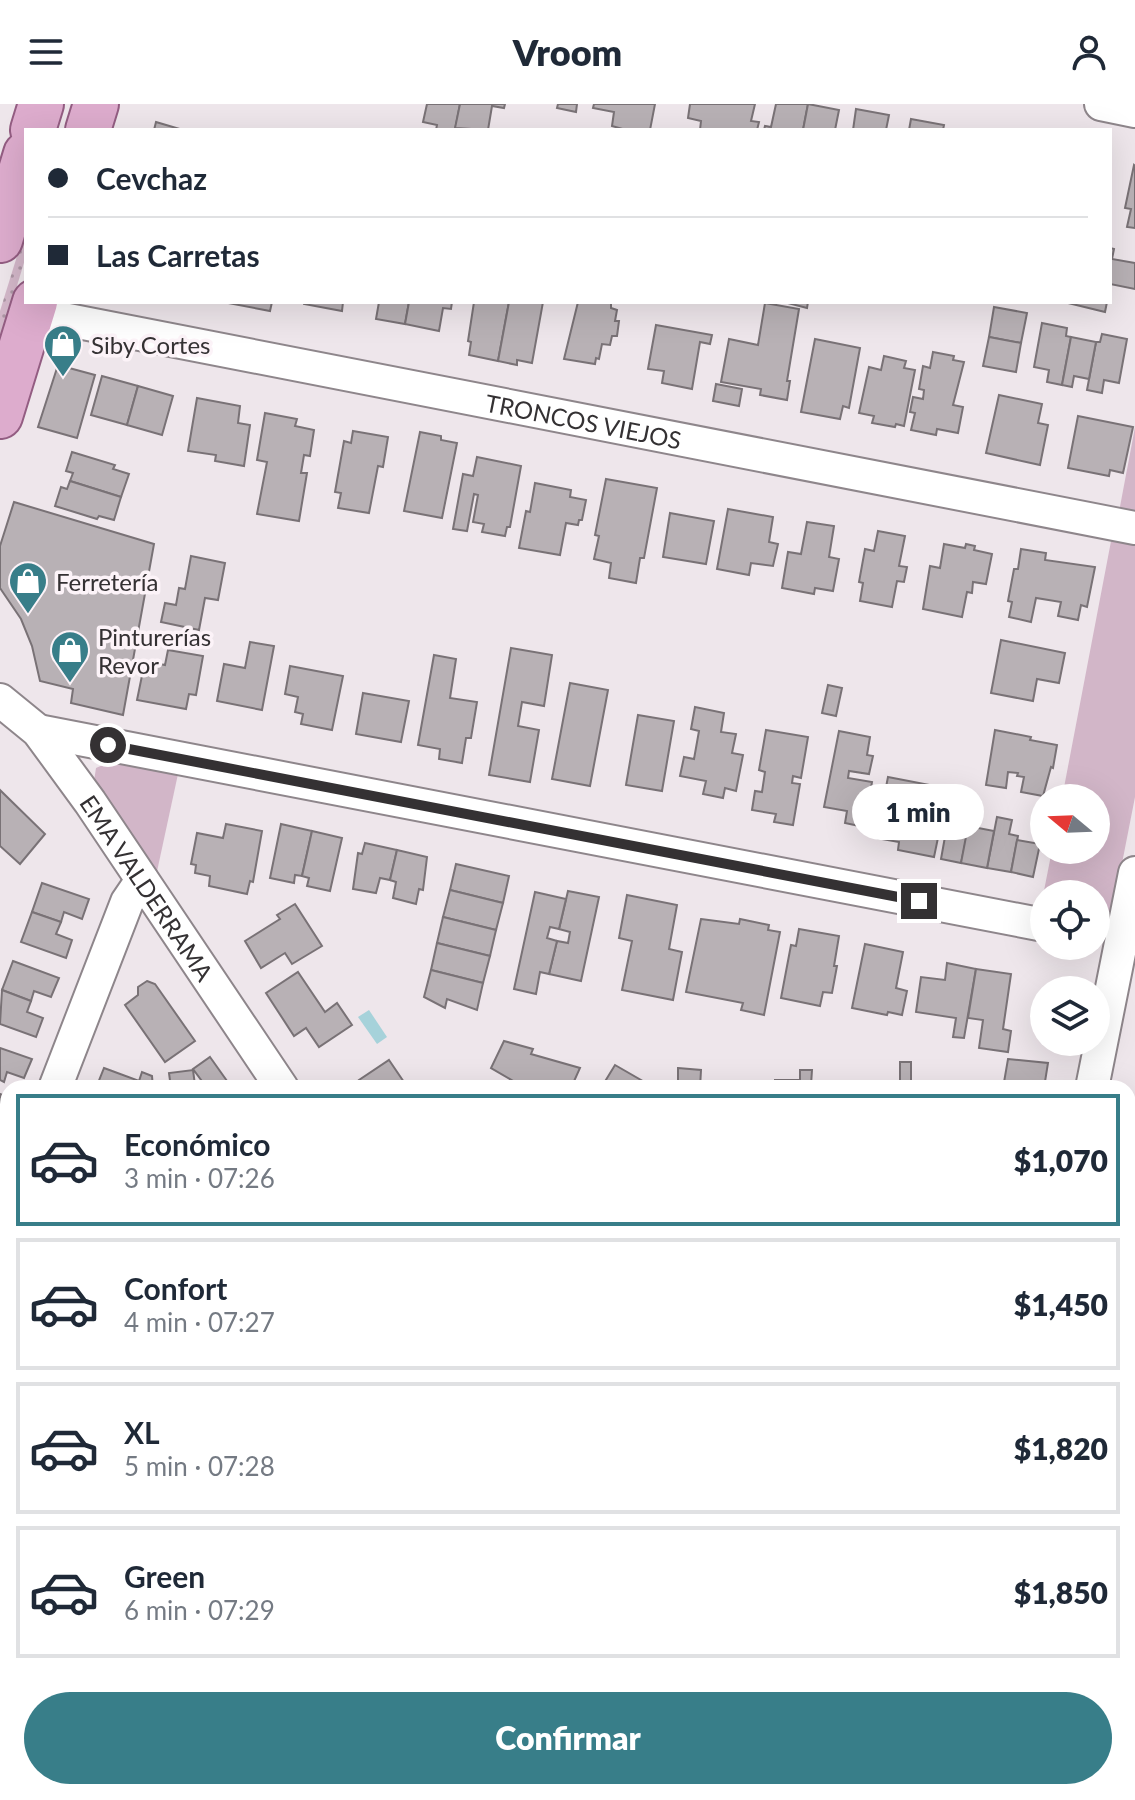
<!DOCTYPE html>
<html lang="es">
<head>
<meta charset="utf-8">
<style>
	:root { --surface:#fff; --page:#f6f6f7; --text:#1f2937; --muted:#747a83; --line:#e0e1e3; --accent:#387e89 }
	body { margin:0; font-family:Lato,sans-serif; background:var(--page); color:var(--text); height:100vh; display:flex; flex-direction:column; font-size:30px; white-space:nowrap }
	* { box-sizing:border-box; margin:0 }
	p { font-size:26px; color:var(--muted) }
	.icon { flex:none; width:44px; height:44px; fill:none; stroke:currentColor; stroke-width:2; stroke-linecap:round; stroke-linejoin:round }
	.map { position:relative; flex:1; overflow:hidden }
	.side { position:absolute; left:0px; top:976px; width:1136px; height:720px; display:flex; flex-direction:column; background:var(--surface); border-radius:24px 24px 0 0; box-shadow:0 8px 32px #0002 }
	.side>* { flex:none }
	.guide { position:absolute; left:24px; top:24px; width:1088px; height:176px; border-radius:0px; box-shadow:0 8px 32px #0002; display:grid; align-content:center; height:176px; padding:0 24px; background:var(--surface) }
	.needle { width:52px; rotate:289deg }
	.buttons { position:absolute; left:1030px; top:680px; display:grid; gap:16px }
	.buttons a { display:grid; place-items:center; width:80px; height:80px; border-radius:50%; background:var(--surface); box-shadow:0 8px 32px #0002; font-size:40px }
	.end { position:absolute; width:36px; height:36px; margin:-18px; border:10px solid #343133; background:#fff; box-shadow:0 0 0 4px #fff }
	.from { border-radius:50% }
	.bubble { position:absolute; height:56px; border-radius:28px; background:var(--surface); box-shadow:0 8px 32px #0002; font-size:26px; font-weight:800; line-height:56px; text-align:center }
	.guide b { display:flex; align-items:center; gap:28px; height:76px; font-size:30px }
	.guide b+b { border-top:2px solid var(--line) }
	.guide i { width:20px; height:20px; background:var(--text) }
	ul { padding:14px 0 0; list-style:none }
	li { display:flex; align-items:center; gap:24px; height:132px; margin:0 16px 12px; padding:0 8px; border:4px solid var(--line); border-radius:0px }
	li div { flex:1 }
	li b { display:block; font-size:30px }
	li em { font-style:normal; font-weight:800 }
	li.on { border-color:var(--accent) }
	li>.icon { width:72px; height:72px; stroke-width:1.5 }
	.primary-button { display:flex; gap:16px; margin-top:auto; padding:16px 24px }
	.primary-button a { flex:1; height:92px; border-radius:48px; background:var(--accent); color:#fff; font-size:32px; font-weight:800; line-height:92px; text-align:center }
	header { display:flex; justify-content:space-between; align-items:center; height:104px; padding:0 24px; background:var(--surface); font-size:36px; font-weight:800 }
	.map>svg:first-child { display:block }
	.grass { fill:url(#grass-dots) }
	.park { fill:#d2b6c8 }
	.water { fill:#a6d2da }
	.building { fill:#b8b1b5; stroke:#797276; stroke-width:2 }
	.lines { fill:none; stroke-linecap:round; stroke-linejoin:round }
	.street-casing { stroke:#8e868b; stroke-width:36 }
	.secondary-casing { stroke:#8e868b; stroke-width:48 }
	.primary-casing { stroke:#935d82; stroke-width:48 }
	.street { stroke:#fff; stroke-width:32 }
	.secondary { stroke:#fff; stroke-width:44 }
	.primary { stroke:#ddaccd; stroke-width:44 }
	.route { stroke:#343133; stroke-width:10 }
	.labels { text-anchor:middle; dominant-baseline:central; stroke-width:7; stroke-linejoin:round; paint-order:stroke }
	.poi-label { font-size:24px; fill:#343133; stroke:#fcf3f8; text-anchor:start }
	.street-label { font-size:24px; fill:#343133; stroke:#fcf3f8 }
</style>
</head>
<body>
<header><svg class="icon" aria-label="menu" viewBox="0 0 24 24"><path d="M4 6h16M4 12h16M4 18h16"/></svg>Vroom<svg class="icon" aria-label="person" viewBox="0 0 24 24"><circle cx="12" cy="8" r="4"/><path d="M4 21q1-7 8-7t8 7"/></svg></header>
<div class="map">
<svg width="1135" height="1696" viewBox="0 0 1135 1696">
	<defs>
		<pattern id="grass-dots" width="8" height="8" patternUnits="userSpaceOnUse" patternTransform="scale(2)"><rect width="8" height="8" fill="#d2b6c8"/><path d="M2 2h.1M6 6h.1" fill="none" stroke="#ab95a3" stroke-width="1.8" stroke-linecap="round"/></pattern>
	</defs>
	<rect width="100%" height="100%" fill="#eee6eb"/>
	<polygon class="grass" points="26,123 26,152 0,238 0,207"/>
	<g class="park">
		<polygon points="1135,323 1135,411 1119,408"/>
		<polygon points="1112,432 1135,437 1135,693 1114,800 1108,812 1096,817 1096,790 1044,790 1044,813 1039,812 1052,746 1096,746 1096,694 1062,694"/>
		<polygon points="112,657 178,670 156,772 94,677 96,664"/>
	</g>
	<polygon class="water" points="369,906 387,933 377,940 358,913"/>
	<g class="building">
		<polygon points="427,0 460,0 455,26 436,26 437,21 423,18"/>
		<polygon points="460,0 505,0 504,4 492,2 488,26 455,24"/>
		<polygon points="558,0 577,0 576,8 557,4"/>
		<polygon points="594,0 655,0 650,26 626,26 612,22 614,8 593,4"/>
		<polygon points="690,0 755,0 751,17 759,18 757,26 700,26 701,17 688,14"/>
		<polygon points="776,0 808,0 803,26 764,26 765,22 771,23"/>
		<polygon points="808,0 839,6 835,26 803,26"/>
		<polygon points="856,5 889,11 886,26 853,26"/>
		<polygon points="911,15 944,21 943,26 909,26"/>
		<polygon points="156,18 183,26 154,26"/>
		<polygon points="1134,61 1135,62 1135,124 1127,123 1131,105 1125,104"/>
		<polygon points="1110,144 1114,145 1112,155 1135,159 1135,185 1110,180"/>
		<polygon points="223,198 272,198 270,207"/>
		<polygon points="304,198 343,198 342,207 304,200"/>
		<polygon points="379,198 409,198 405,220 376,215"/>
		<polygon points="409,198 452,198 451,205 443,204 439,227 405,220"/>
		<polygon points="474,198 509,198 498,257 469,251 471,238 468,237"/>
		<polygon points="509,198 543,198 532,259 517,256 517,261 498,257"/>
		<polygon points="578,198 609,198 611,199 611,204 617,206 615,217 619,217 617,232 612,232 610,241 602,240 599,255 596,254 595,260 564,255"/>
		<polygon points="784,198 808,198 807,204"/>
		<polygon points="1064,198 1107,198 1105,208"/>
		<polygon points="765,199 799,205 787,277 790,277 787,296 760,291 761,285 721,278 729,235 758,241"/>
		<polygon points="994,203 1027,209 1021,239 989,233"/>
		<polygon points="1042,219 1067,224 1066,232 1071,233 1062,281 1047,278 1049,266 1034,263"/>
		<polygon points="656,221 712,231 710,240 700,238 692,285 662,279 664,267 648,265"/>
		<polygon points="1102,230 1127,235 1119,279 1104,276 1102,289 1087,286 1096,238 1100,238"/>
		<polygon points="989,233 1021,239 1016,268 983,262"/>
		<polygon points="1071,233 1096,238 1089,275 1074,272 1072,283 1062,281"/>
		<polygon points="815,235 860,244 849,304 843,302 840,315 801,308"/>
		<polygon points="933,248 954,252 953,256 964,258 953,301 963,303 958,329 937,325 936,331 911,326 915,309 910,308 913,293 923,295 924,286 919,285 923,262 930,264"/>
		<polygon points="884,252 906,257 904,264 915,266 904,322 896,320 895,323 872,319 874,312 859,309 869,263 881,266"/>
		<polygon points="58,261 95,271 77,334 38,323"/>
		<polygon points="102,272 138,282 127,321 91,311"/>
		<polygon points="716,280 742,285 739,302 713,297"/>
		<polygon points="138,282 173,292 162,331 127,321"/>
		<polygon points="999,291 1042,300 1038,319 1048,321 1040,361 986,349"/>
		<polygon points="197,294 240,302 238,319 250,321 244,362 215,357 216,351 188,347"/>
		<polygon points="265,309 297,315 295,322 314,326 310,352 304,351 301,369 307,369 299,417 257,410 267,358 257,356"/>
		<polygon points="1078,312 1133,323 1123,369 1110,366 1109,372 1068,364"/>
		<polygon points="353,327 388,333 383,363 378,362 369,409 338,404 341,389 335,388 344,337 351,339"/>
		<polygon points="420,328 441,332 441,336 457,339 442,414 404,407"/>
		<polygon points="72,348 115,361 113,365 129,370 121,393 70,377 73,369 66,367"/>
		<polygon points="477,353 521,362 510,423 507,423 505,432 482,428 484,420 473,418 478,391 474,390 467,427 453,425 463,370 473,372"/>
		<polygon points="606,375 657,384 644,454 640,454 636,479 609,474 611,459 594,455 599,432 595,431"/>
		<polygon points="70,377 121,393 114,416 99,412 97,415 55,402 61,383 67,385"/>
		<polygon points="535,379 571,386 570,393 586,396 582,416 579,416 578,421 566,419 560,451 519,444 526,407 530,408"/>
		<polygon points="14,398 154,440 123,611 71,599 73,585 40,577 32,542 21,515 0,484 0,442"/>
		<polygon points="728,405 773,413 769,438 778,440 773,462 751,459 749,471 717,465"/>
		<polygon points="670,409 714,417 706,460 663,453"/>
		<polygon points="807,418 834,422 829,453 839,455 833,487 815,484 814,490 782,484 788,448 801,450"/>
		<polygon points="878,427 905,432 899,462 907,463 904,478 897,477 892,503 860,497 863,479 859,478 865,445 874,447"/>
		<polygon points="944,440 965,444 966,440 975,442 974,446 992,450 986,480 973,478 972,489 967,488 962,513 923,505 930,462 940,464"/>
		<polygon points="1021,445 1046,449 1045,456 1095,463 1087,503 1081,501 1078,516 1058,512 1061,498 1036,494 1031,518 1009,513 1012,498 1008,497 1014,465 1018,465"/>
		<polygon points="191,452 225,459 218,496 205,494 199,526 161,518 165,499 176,501 179,484 185,485"/>
		<polygon points="1001,536 1065,549 1059,579 1037,575 1033,597 991,589"/>
		<polygon points="250,538 274,542 262,606 217,597 224,560 245,564"/>
		<polygon points="511,544 552,551 544,602 522,598 518,622 539,626 530,678 489,671"/>
		<polygon points="168,546 203,552 196,591 189,590 186,605 137,596 145,557 165,561"/>
		<polygon points="434,551 456,555 450,594 477,598 471,634 466,634 462,659 439,655 440,645 418,641"/>
		<polygon points="290,562 343,572 332,626 301,620 303,610 295,608 298,593 285,590"/>
		<polygon points="570,579 608,586 590,682 552,675"/>
		<polygon points="828,581 842,584 836,612 822,609"/>
		<polygon points="363,589 409,597 401,638 356,630"/>
		<polygon points="695,603 724,609 721,628 736,630 732,649 743,651 736,687 725,684 723,694 703,690 706,677 680,672 684,653 694,655 699,627 691,625"/>
		<polygon points="638,611 674,617 662,687 626,681"/>
		<polygon points="766,626 808,633 801,674 793,672 792,679 800,680 793,721 774,718 776,710 752,706 755,687 762,688 765,668 759,666"/>
		<polygon points="995,626 1031,633 1030,636 1057,641 1053,664 1051,663 1043,692 1021,688 1024,673 1017,672 1018,669 1008,668 1006,684 986,681"/>
		<polygon points="839,627 870,633 867,651 873,652 869,670 849,667 848,674 872,678 864,723 845,719 847,707 824,703"/>
		<polygon points="888,673 940,683 937,698 945,700 934,753 898,746 899,738 876,734"/>
		<polygon points="0,686 45,730 20,760 0,742"/>
		<polygon points="950,705 965,708 961,726 968,727 961,759 941,755"/>
		<polygon points="997,713 1012,716 1009,730 1018,732 1011,768 987,764"/>
		<polygon points="226,720 262,727 253,778 250,777 247,790 209,782 210,772 195,769 196,761 191,760 197,729 223,734"/>
		<polygon points="281,720 312,727 302,772 295,771 294,779 270,774"/>
		<polygon points="968,722 994,727 987,764 961,759"/>
		<polygon points="312,727 342,734 330,787 307,782 309,774 302,772"/>
		<polygon points="1017,736 1040,740 1033,773 1011,768"/>
		<polygon points="365,739 397,746 390,776 380,774 376,789 353,785 358,749 362,750"/>
		<polygon points="397,746 427,753 423,786 419,785 416,800 393,794 396,778 390,776"/>
		<polygon points="456,760 509,772 503,799 450,786"/>
		<polygon points="42,779 89,795 82,815 64,808 61,818 32,808"/>
		<polygon points="450,786 503,799 496,826 443,813"/>
		<polygon points="568,787 599,793 581,877 549,870 557,837 568,839 570,828 559,825"/>
		<polygon points="535,788 566,795 559,825 550,823 547,834 557,837 549,870 540,868 536,890 514,885"/>
		<polygon points="627,791 677,801 669,845 682,848 673,896 622,886 632,837 619,834"/>
		<polygon points="295,800 322,842 292,860 285,849 261,864 245,837 280,815 277,811"/>
		<polygon points="32,808 61,818 56,830 72,836 66,854 21,838"/>
		<polygon points="443,813 496,826 490,852 437,839"/>
		<polygon points="701,815 739,820 740,815 769,821 768,826 780,828 764,911 741,906 743,899 686,888"/>
		<polygon points="799,825 839,832 834,862 837,862 832,889 823,888 820,902 781,894 791,841 796,842"/>
		<polygon points="437,839 490,852 483,879 431,866"/>
		<polygon points="865,840 903,848 896,884 907,887 902,911 888,908 887,911 852,904"/>
		<polygon points="13,857 59,874 51,893 34,887 31,897 2,886"/>
		<polygon points="947,859 976,865 964,934 953,933 956,914 916,908 921,873 945,876"/>
		<polygon points="976,865 1011,870 1003,925 1011,927 1008,948 979,944 983,916 968,914"/>
		<polygon points="431,866 483,879 477,906 447,895 445,904 424,893"/>
		<polygon points="298,868 325,908 337,899 352,921 319,943 306,924 294,932 266,889"/>
		<polygon points="147,877 155,880 195,937 165,958 125,901 138,891 138,883"/>
		<polygon points="2,886 31,897 27,908 43,914 36,933 0,920"/>
		<polygon points="504,937 533,945 531,950 580,964 571,984 525,984 491,964"/>
		<polygon points="0,944 32,955 24,974 7,968 4,978 0,976"/>
		<polygon points="210,953 232,984 171,984 169,969 193,966 195,981 204,980 193,965"/>
		<polygon points="1008,955 1048,959 1044,984 1003,984"/>
		<polygon points="389,956 408,984 359,984 363,982 359,976"/>
		<polygon points="900,958 911,958 911,977 936,978 936,984 900,984"/>
		<polygon points="615,961 653,983 652,984 601,984"/>
		<polygon points="104,964 139,977 142,968 152,972 153,984 96,984"/>
		<polygon points="678,964 701,966 700,984 662,984 663,979 678,980"/>
		<polygon points="800,966 812,966 811,981 835,981 835,984 800,984"/>
		<rect x="775" y="976" width="25" height="8"/>
		<polygon points="0,990 8,993 8,1013 0,1010"/>
		<polygon points="1133,1166 1135,1169 1135,1228 1128,1219 1128,1170"/>
		<polygon points="1135,1325 1135,1345 1128,1337 1128,1330"/>
		<polygon points="1,1361 8,1372 8,1405 0,1410"/>
		<polygon points="1135,1407 1135,1453 1131,1456 1128,1452 1128,1412"/>
		<polygon points="1135,1507 1135,1563 1128,1554 1128,1513"/>
		<polygon points="1128,1588 1135,1596 1135,1627 1128,1632"/>
		<polygon points="0,1648 8,1661 7,1688 12,1693 9,1696 0,1696"/>
		<polygon points="171,1688 235,1688 221,1696 176,1696"/>
		<polygon points="280,1688 348,1688 353,1696 285,1696"/>
		<polygon points="376,1688 424,1688 427,1693 422,1696 392,1696 389,1690 381,1695"/>
		<polygon points="424,1688 447,1688 433,1696 429,1696"/>
		<polygon points="677,1688 727,1688 730,1692 723,1696 675,1696 672,1691"/>
		<polygon points="737,1688 778,1688 782,1696 742,1696"/>
		<polygon points="894,1688 902,1696 883,1696"/>
		<polygon points="950,1688 985,1688 975,1696 956,1696"/>
		<polygon points="985,1688 997,1688 1003,1696 975,1696"/>
	</g>
	<g class="lines">
		<defs>
			<g id="street">
				<polyline points="1101,0 1135,7"/>
				<path id="s1" d="M32 209 1135 424"/>
				<path id="s2" d="M0 596 38 627 90 698 282 984"/>
				<polyline points="38,627 1044,821"/>
				<polyline points="55,984 127,798 142,776"/>
				<polyline points="1092,984 1135,769"/>
				<polyline points="0,1129 8,1107"/>
				<polyline points="0,1314 8,1309"/>
				<polyline points="533,1696 546,1688"/>
			</g>
			<g id="secondary">
				<polyline points="0,1518 8,1530"/>
				<polyline points="111,1688 116,1696"/>
			</g>
			<g id="primary">
				<polyline points="33,26 41,0"/>
				<polyline points="88,26 96,0"/>
				<polyline points="0,136 26,50"/>
				<polyline points="0,312 35,198"/>
			</g>
		</defs>
		<use href="#street" class="street-casing"/>
		<use href="#secondary" class="secondary-casing"/>
		<use href="#primary" class="primary-casing"/>
		<use href="#street" class="street"/>
		<use href="#secondary" class="secondary"/>
		<use href="#primary" class="primary"/>
	</g>
	<g class="lines">
		<polyline class="route" points="108,641 919,797"/>
	</g>
	<defs>
		<symbol id="shop-pin" viewBox="-11 -11 22 30"><path d="M0 17L-7.5 6A9.5 9.5 0 1 1 7.5 6Z" fill="#387e89" stroke="#fcf3f8"/><path d="M-5-2.5h2.3a2.7 3.5 0 0 1 5.4 0H5L5.5 6h-11ZM-1.5-2.5h3a1.5 2.3 0 0 0-3 0Z" fill="#fff"/></symbol>
	</defs>
	<g fill-rule="evenodd">
		<use href="#shop-pin" x="41" y="218" width="44" height="60"/>
		<use href="#shop-pin" x="6" y="455" width="44" height="60"/>
		<use href="#shop-pin" x="48" y="524" width="44" height="60"/>
	</g>
	<g class="labels">
		<g class="poi-label">
			<text x="91" y="240">Siby Cortes</text>
			<text x="56" y="477">Ferretería</text>
			<text x="98" y="532">Pinturerías<tspan x="98" dy="28">Revor</tspan></text>
		</g>
		<g class="street-label">
			<text stroke="none"><textPath href="#s1" startOffset="562">TRONCOS VIEJOS</textPath></text>
			<text stroke="none"><textPath href="#s2" startOffset="240">EMA VALDERRAMA</textPath></text>
		</g>
	</g>
</svg>
<div class="buttons">
<a><svg class="needle" viewBox="-14 -14 28 28"><path d="M0-13l5 13h-10z" fill="#e53935"/><path d="M0 13l5-13h-10z" fill="#747a83"/></svg></a>
<a><svg class="icon" aria-label="locate" viewBox="0 0 24 24"><circle cx="12" cy="12" r="6"/><path d="M12 2v4M12 18v4M2 12h4M18 12h4"/></svg></a>
<a><svg class="icon" aria-label="layers" viewBox="0 0 24 24"><path d="M12 4l9 5-9 5-9-5zM3 14l9 5 9-5"/></svg></a>
</div>
<i class="end from" style="left:108px;top:641px"></i>
<i class="end" style="left:919px;top:797px"></i>
<div class="bubble" style="left:852px;top:680px;width:132px">1 min</div>
<div class="guide">
<b><i class="from"></i>Cevchaz</b>
<b><i></i>Las Carretas</b>
</div>
<section class="side">
<ul>
<li class="on"><svg class="icon" aria-label="car" viewBox="0 0 24 24"><path d="M5 17H2v-5l4-1 3-4h7l3 4 3 1v5h-3M9 17h6M6 11h13"/><circle cx="7" cy="17" r="2"/><circle cx="17" cy="17" r="2"/></svg><div><b>Económico</b><p>3 min · 07:26</p></div><em>$1,070</em></li>
<li><svg class="icon" aria-label="car" viewBox="0 0 24 24"><path d="M5 17H2v-5l4-1 3-4h7l3 4 3 1v5h-3M9 17h6M6 11h13"/><circle cx="7" cy="17" r="2"/><circle cx="17" cy="17" r="2"/></svg><div><b>Confort</b><p>4 min · 07:27</p></div><em>$1,450</em></li>
<li><svg class="icon" aria-label="car" viewBox="0 0 24 24"><path d="M5 17H2v-5l4-1 3-4h7l3 4 3 1v5h-3M9 17h6M6 11h13"/><circle cx="7" cy="17" r="2"/><circle cx="17" cy="17" r="2"/></svg><div><b>XL</b><p>5 min · 07:28</p></div><em>$1,820</em></li>
<li><svg class="icon" aria-label="car" viewBox="0 0 24 24"><path d="M5 17H2v-5l4-1 3-4h7l3 4 3 1v5h-3M9 17h6M6 11h13"/><circle cx="7" cy="17" r="2"/><circle cx="17" cy="17" r="2"/></svg><div><b>Green</b><p>6 min · 07:29</p></div><em>$1,850</em></li>
</ul>
<div class="primary-button"><a>Confirmar</a></div>
</section>
</div>
</body>
</html>
